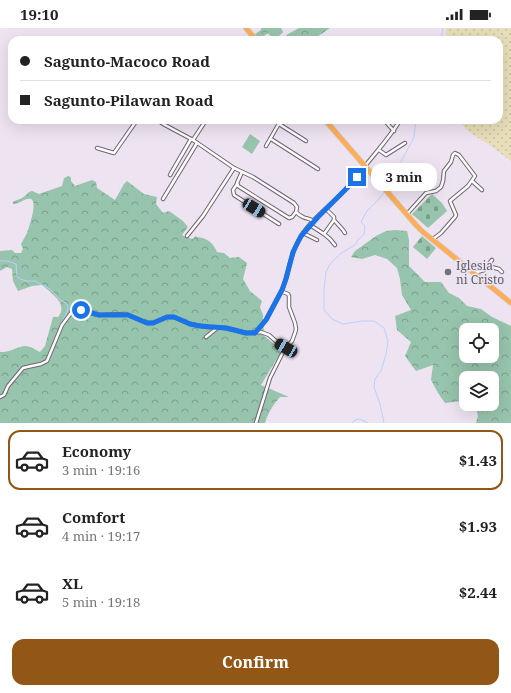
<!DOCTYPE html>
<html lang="en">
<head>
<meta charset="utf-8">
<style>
	:root { --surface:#fff; --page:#f6f6f6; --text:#222; --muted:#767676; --line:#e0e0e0; --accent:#925616 }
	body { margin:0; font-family:"Noto Serif",serif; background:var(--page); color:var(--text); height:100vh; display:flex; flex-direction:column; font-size:15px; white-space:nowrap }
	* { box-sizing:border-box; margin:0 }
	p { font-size:13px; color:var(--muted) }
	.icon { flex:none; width:22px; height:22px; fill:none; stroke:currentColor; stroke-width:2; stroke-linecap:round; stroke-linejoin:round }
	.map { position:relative; height:395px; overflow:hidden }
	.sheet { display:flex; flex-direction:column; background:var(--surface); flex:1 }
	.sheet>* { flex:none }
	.top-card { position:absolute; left:8px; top:8px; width:495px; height:88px; border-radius:12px; box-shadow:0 4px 16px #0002; display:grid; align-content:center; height:88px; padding:0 12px; background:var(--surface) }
	.buttons { position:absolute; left:459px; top:295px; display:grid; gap:8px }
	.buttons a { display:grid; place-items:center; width:40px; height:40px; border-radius:8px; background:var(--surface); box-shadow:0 4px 16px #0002; font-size:20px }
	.end { position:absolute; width:18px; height:18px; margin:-9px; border:5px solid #1a73e8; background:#fff; box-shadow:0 0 0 2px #fff }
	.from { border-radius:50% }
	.bubble { position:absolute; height:28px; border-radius:12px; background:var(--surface); box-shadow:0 4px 16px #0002; font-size:13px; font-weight:700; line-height:28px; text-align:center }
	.car { position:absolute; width:12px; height:24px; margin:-12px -6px; border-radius:5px; box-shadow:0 0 3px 1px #0007; background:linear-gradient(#222 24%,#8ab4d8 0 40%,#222 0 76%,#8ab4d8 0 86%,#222 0) }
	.top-card b { display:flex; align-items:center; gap:14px; height:38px; font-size:15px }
	.top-card b+b { border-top:1px solid var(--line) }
	.top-card i { width:10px; height:10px; background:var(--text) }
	ul { padding:7px 0 0; list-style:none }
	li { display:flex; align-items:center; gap:12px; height:60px; margin:0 8px 6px; padding:0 4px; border:2px solid transparent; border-radius:12px }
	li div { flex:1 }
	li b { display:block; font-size:15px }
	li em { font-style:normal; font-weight:700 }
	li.selected { border-color:var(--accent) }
	li>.icon { width:36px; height:36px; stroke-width:1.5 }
	.action { display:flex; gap:8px; margin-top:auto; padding:8px 12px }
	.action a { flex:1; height:46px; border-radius:12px; background:var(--accent); color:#fff; font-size:16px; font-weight:700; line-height:46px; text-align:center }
	.status { display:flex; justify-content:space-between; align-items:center; height:28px; padding:0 20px; background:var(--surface); direction:ltr }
	.status svg { height:11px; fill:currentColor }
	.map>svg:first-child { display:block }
	.forest { fill:url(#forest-crowns); fill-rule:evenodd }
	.sand { fill:url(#sand-dots) }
	.cemetery { fill:url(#cemetery-stones) }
	.green { fill:#97c4ac }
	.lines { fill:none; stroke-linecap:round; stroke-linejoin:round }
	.stream { stroke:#b9d1fc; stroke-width:1 }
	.minor-casing { stroke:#706672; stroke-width:4.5 }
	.trunk-casing { stroke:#cdcccd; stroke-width:6 }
	.minor { stroke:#fff; stroke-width:2.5 }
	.trunk { stroke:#ffae56; stroke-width:4.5 }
	.route { stroke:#1a73e8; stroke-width:5 }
	.worship-dot { fill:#6b7280; stroke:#eee3f1; stroke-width:1.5 }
	.labels { text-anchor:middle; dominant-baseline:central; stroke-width:3; stroke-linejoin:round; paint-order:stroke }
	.worship-label { font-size:12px; fill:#5b616d; stroke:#eee3f1; text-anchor:start }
</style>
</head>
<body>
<div class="status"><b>19:10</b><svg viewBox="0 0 49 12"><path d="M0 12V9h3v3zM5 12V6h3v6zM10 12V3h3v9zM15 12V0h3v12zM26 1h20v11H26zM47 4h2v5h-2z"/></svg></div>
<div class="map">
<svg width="511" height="395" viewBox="0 0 511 395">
	<defs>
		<pattern id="forest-crowns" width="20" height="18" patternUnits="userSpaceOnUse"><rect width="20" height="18" fill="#97c4ac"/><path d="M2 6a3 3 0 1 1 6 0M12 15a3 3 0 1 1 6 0" fill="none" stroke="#7c9f8c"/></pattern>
		<pattern id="sand-dots" width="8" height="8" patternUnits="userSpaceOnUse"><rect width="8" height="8" fill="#e8deb9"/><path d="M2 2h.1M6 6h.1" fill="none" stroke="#c7bf9f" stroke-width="1.8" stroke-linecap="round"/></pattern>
		<pattern id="cemetery-stones" width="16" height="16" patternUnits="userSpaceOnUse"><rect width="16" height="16" fill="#97c4ac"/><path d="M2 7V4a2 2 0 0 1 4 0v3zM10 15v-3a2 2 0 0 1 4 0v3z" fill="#7c9f8c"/></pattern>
	</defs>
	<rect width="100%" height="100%" fill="#eee3f1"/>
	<g class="forest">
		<polygon points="261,0 281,0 283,4 275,12 274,12 268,5 259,12 255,6 261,2"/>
		<polygon points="299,0 330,0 314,11 314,12 281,12 288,6"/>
		<path d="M69 148 71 150V153L75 158 92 152 96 154 97 160 115 172 124 156 127 153 144 166 157 169 156 176 163 185 169 183 183 193 188 199 182 207 188 210 193 211 195 208C198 210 202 209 205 211 211 213 215 219 217 224L224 225 230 230 239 229 247 235 243 251 250 263 262 273 260 279 263 287 264 308 282 322 261 357 289 369H280C273 377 268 385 265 395H0V324C8 325 17 319 25 318 30 318 36 322 40 324L45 318 53 289H58C69 276 51 265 42 257L32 258 18 263 13 253 12 241 7 239 0 243V223L12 222 15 225H21L23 221 21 216C23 212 25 209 27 205 29 199 38 174 31 171 26 169 19 176 13 176V174C16 172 18 172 22 170 26 168 27 164 32 163L39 166 62 158 64 150Z"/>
		<path d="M395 202 407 203 409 212V238L425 254H441L449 265 459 270 467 278 481 281 492 289 511 298V395H476L478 388 475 376H492V350H466V367L461 373 445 375 438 365 431 352 433 337 416 343 405 328 411 314 397 302 395 288 411 282 402 267 400 251 397 240 387 231 375 227 362 231 351 229 355 223 376 208 386 203ZM466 302H492V328H466Z"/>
	</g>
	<path class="sand" d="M446 0H511V133C504 128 498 123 491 118 480 111 466 104 459 92H499V12H447Z"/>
	<g class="cemetery">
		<polygon points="432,166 442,175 447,183 428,200 412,186"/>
		<polygon points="422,208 436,220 427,231 413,219"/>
	</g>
	<polygon class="green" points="250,106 260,113 252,126 242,119"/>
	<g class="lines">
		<g class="stream">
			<polyline points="441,12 443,0"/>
			<polyline points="387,161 414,109 416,92"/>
			<path d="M0 233C5 232 11 234 16 236L17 248 20 251 27 253H35L46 259 51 262 60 272 66 275 68 278 67 284 61 296"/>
			<polyline points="352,395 355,392 359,391 368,395"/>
			<polyline points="384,395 380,376 374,359 375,351 381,343 386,326 388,313 384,300 374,293 362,293 343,296 332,291 324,282 324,261 326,244 330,236 340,226 355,217 358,212 364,206 365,198 361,194 367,183 379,171 385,163"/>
		</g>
		<defs>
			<g id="minor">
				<path d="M157 92 165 97 193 112 234 140 253 149 294 175 297 179 296 184C298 186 300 188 303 189 307 191 310 190 313 193"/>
				<polyline points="384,92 394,103"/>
				<polyline points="279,96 306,113"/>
				<polyline points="271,111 318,141"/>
				<polyline points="193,112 206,92"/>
				<polyline points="266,118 281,92"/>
				<polyline points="97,120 114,125 137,92"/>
				<polyline points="379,122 386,127 405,115"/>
				<polyline points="242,144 237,155 238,158 289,190 292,189 296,184"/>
				<polyline points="170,147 191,111"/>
				<polyline points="472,153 482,162"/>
				<polyline points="237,156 233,162 234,167 279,196"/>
				<polyline points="163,171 197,115"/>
				<polyline points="326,181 334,189 334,192 343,202 345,205"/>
				<polyline points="407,186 426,165 436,163 441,159 443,153 444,143 451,134 453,127 455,125 459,127 475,148 468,158 450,173 456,187 455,189 441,205 433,211"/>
				<polyline points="334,192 324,206 330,211 335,217"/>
				<polyline points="310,197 324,206"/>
				<polyline points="303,205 317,212"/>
				<polyline points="187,208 203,188 234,140"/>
				<polyline points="487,238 499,241 502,244"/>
				<polyline points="474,245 484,242 492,232"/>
				<polyline points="255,305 266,292 282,262"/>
				<polyline points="206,309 216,301"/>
				<polyline points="0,369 4,367 8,358 23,340 27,339 41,336 47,333 62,297 71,285 77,282 99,287 126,286 147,295 153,295 167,289 174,289 190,296 207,299 226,300 246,305 261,304 269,307 278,315 286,320"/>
				<path d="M256 395 270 350 283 324 292 313 295 305 296 301 295 295 289 279V268L288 266 283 264 282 262C289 245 290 225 300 210 311 191 331 177 346 161 353 154 359 146 365 138 377 123 389 110 399 94"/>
			</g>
			<g id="trunk">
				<polyline points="246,0 256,12"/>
				<polyline points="325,92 416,197 423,204 511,275"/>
			</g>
		</defs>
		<use href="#minor" class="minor-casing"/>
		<use href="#trunk" class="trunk-casing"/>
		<use href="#minor" class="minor"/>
		<use href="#trunk" class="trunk"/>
	</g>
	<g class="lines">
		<polyline class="route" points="81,282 99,287 128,287 147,295 153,295 167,289 174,289 190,296 200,298 226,300 246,305 255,305 266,292 282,262 286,251 293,224 301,208 318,189 347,160 357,149"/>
	</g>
	<circle class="worship-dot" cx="448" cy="244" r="4"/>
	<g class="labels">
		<g class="worship-label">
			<text x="456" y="237">Iglesia<tspan x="456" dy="14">ni Cristo</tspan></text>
		</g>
	</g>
</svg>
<div class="buttons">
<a><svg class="icon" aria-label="locate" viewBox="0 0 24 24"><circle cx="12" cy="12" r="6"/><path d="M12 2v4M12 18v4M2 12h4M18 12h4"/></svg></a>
<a><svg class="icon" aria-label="layers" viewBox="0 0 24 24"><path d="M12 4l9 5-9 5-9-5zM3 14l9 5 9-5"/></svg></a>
</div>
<i class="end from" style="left:81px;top:282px"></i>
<i class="end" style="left:357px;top:149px"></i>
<div class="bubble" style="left:371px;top:135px;width:66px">3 min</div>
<i class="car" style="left:254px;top:180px;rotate:122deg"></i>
<i class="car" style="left:286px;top:320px;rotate:300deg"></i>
<div class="top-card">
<b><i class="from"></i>Sagunto-Macoco Road</b>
<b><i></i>Sagunto-Pilawan Road</b>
</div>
</div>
<section class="sheet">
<ul>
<li class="selected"><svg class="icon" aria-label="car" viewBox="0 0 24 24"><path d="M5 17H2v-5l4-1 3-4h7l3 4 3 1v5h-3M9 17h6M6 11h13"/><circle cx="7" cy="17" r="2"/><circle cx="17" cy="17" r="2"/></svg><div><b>Economy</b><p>3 min · 19:16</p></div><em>$1.43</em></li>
<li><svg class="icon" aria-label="car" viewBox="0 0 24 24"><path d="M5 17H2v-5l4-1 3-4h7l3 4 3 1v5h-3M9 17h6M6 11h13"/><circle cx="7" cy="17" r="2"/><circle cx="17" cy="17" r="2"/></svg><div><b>Comfort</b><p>4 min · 19:17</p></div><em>$1.93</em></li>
<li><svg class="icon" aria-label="car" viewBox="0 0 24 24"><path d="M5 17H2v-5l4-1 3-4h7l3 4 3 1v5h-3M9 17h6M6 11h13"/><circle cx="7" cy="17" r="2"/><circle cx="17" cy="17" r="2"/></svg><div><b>XL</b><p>5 min · 19:18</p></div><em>$2.44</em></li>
</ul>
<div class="action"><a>Confirm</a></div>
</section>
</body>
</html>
